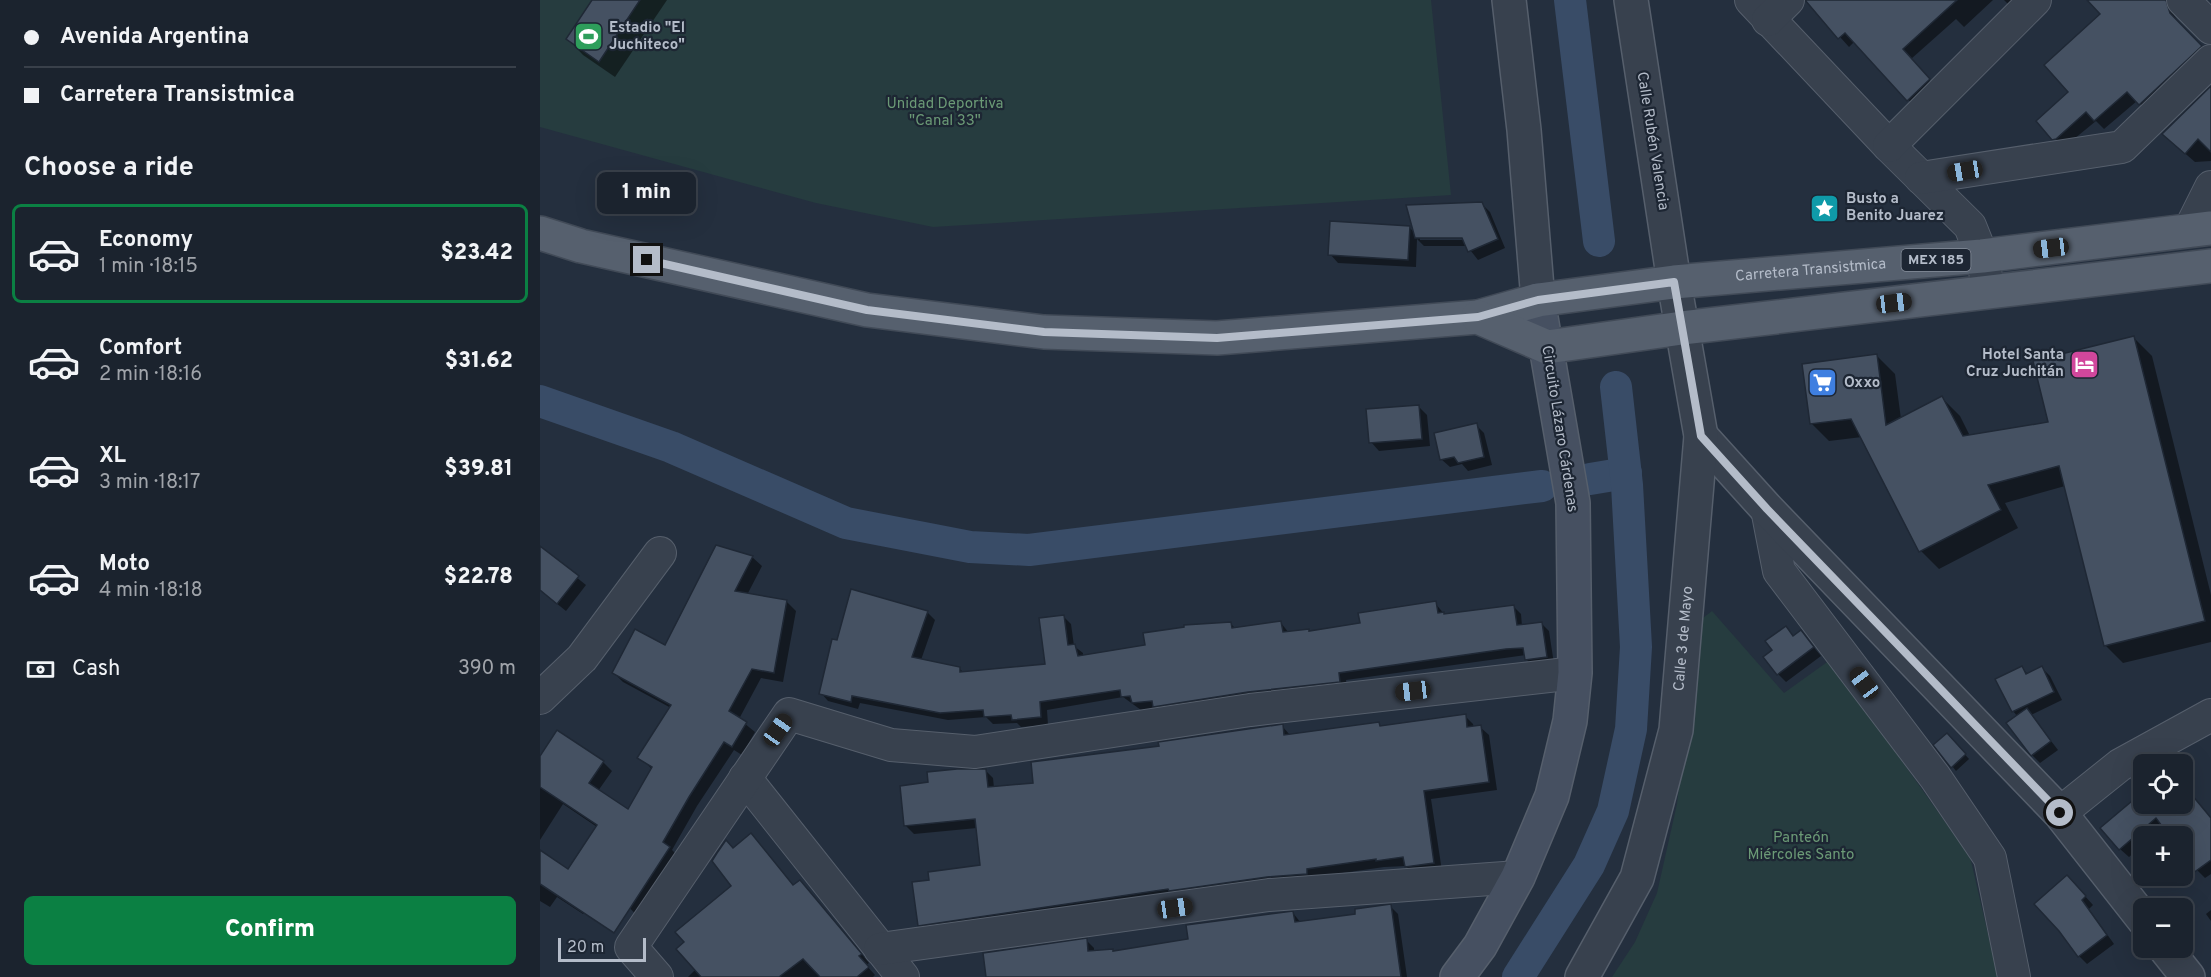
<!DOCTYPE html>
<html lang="en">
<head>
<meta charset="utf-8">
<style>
	:root { --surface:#1b232e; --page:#242b36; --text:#f1f3f6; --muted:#a0a4aa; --line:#39404a; --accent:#0b8043 }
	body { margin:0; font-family:Overpass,sans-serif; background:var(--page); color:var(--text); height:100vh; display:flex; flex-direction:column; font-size:22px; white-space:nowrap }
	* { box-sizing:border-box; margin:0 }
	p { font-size:20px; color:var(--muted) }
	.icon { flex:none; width:33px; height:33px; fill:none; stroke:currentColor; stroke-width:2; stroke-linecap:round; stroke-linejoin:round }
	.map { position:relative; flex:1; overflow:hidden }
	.side { display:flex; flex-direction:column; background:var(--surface); width:540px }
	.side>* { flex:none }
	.guide { display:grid; align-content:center; height:132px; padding:0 24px; background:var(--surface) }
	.controls { position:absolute; left:1593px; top:754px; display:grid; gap:12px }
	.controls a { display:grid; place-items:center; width:60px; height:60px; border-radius:9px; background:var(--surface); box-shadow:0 6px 24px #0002,0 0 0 2px var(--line); font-size:30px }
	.scale { position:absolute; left:18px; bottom:15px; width:88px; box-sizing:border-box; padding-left:6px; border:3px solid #b4bcc9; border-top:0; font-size:16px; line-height:21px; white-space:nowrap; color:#b4bcc9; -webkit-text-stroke:4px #1d2633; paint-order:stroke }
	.end { position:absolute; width:27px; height:27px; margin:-14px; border:8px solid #b4bcc9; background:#111; box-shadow:0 0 0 3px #111 }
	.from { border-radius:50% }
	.bubble { position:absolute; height:42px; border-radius:9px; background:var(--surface); box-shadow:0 6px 24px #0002,0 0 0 2px var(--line); font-size:20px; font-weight:800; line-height:42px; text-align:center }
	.car { position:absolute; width:18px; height:36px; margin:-18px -9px; border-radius:8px; box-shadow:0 0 4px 2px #0007; background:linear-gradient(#222 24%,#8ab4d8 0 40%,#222 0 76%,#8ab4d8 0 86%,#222 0) }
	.guide b { display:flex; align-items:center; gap:21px; height:57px; font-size:22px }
	.guide b+b { border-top:2px solid var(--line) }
	.guide i { width:15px; height:15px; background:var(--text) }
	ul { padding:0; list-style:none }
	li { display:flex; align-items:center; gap:18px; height:99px; margin:0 12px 9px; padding:0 12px; border:3px solid transparent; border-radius:9px }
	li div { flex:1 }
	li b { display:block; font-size:22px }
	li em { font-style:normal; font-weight:800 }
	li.current { border-color:var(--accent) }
	li>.icon { width:54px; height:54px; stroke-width:1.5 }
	h2 { padding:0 24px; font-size:27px; line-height:72px }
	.pay { display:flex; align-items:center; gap:15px; height:66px; padding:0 24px; font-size:22px }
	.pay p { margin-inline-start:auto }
	.primary-button { display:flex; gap:12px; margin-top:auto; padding:12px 24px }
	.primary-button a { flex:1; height:69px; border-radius:9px; background:var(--accent); color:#fff; font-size:24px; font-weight:800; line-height:69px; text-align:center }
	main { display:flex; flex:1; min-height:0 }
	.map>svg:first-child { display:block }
	.green { fill:#263c3f }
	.shadow { fill:#0007; fill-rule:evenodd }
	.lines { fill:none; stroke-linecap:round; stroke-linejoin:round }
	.canal { stroke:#394c67; stroke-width:32 }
	.building { fill:#455162; stroke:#1f2835; stroke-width:1.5 }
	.minor-casing { stroke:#565f6c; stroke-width:34 }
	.tertiary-casing { stroke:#565f6c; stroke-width:36 }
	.secondary-casing { stroke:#565f6c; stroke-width:36 }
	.primary-casing { stroke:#414a57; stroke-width:36 }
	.minor { stroke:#38414e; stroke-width:32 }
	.tertiary { stroke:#38414e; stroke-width:33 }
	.secondary { stroke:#465061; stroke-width:33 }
	.primary { stroke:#56606e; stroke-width:33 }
	.route { stroke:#b4bcc9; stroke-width:8 }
	.labels { text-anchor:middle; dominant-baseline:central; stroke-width:4.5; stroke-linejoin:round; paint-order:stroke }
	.shield { fill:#1d2633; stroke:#878f9c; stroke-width:1.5 }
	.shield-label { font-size:14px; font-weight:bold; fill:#b4bcc9 }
	.poi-label { font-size:15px; font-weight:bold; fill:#b4bcc9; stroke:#1d2633; text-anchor:start }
	.park-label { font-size:15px; fill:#6b9a76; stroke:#1d2633 }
	.street-label { font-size:15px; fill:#b4bcc9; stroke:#1d2633 }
</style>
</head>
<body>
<main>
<section class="side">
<div class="guide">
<b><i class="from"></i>Avenida Argentina</b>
<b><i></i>Carretera Transistmica</b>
</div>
<h2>Choose a ride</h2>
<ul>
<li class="current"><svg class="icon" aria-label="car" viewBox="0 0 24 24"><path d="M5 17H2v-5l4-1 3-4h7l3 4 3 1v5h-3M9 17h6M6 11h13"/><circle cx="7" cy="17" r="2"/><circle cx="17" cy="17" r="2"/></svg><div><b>Economy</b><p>1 min · 18:15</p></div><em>$23.42</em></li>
<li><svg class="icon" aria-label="car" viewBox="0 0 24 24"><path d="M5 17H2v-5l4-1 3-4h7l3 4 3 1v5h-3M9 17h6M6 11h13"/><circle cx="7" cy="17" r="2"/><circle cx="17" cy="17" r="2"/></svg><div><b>Comfort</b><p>2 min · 18:16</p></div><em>$31.62</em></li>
<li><svg class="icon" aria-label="car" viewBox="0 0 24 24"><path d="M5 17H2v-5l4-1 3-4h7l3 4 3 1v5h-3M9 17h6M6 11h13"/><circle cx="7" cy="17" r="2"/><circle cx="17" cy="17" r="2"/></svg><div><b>XL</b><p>3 min · 18:17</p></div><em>$39.81</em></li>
<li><svg class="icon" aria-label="car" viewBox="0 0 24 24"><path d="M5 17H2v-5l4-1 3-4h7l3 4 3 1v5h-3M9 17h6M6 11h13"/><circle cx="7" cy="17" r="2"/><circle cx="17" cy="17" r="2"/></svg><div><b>Moto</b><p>4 min · 18:18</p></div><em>$22.78</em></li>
</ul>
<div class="pay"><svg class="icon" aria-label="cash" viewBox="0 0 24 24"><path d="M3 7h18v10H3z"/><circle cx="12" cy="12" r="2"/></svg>Cash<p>390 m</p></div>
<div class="primary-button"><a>Confirm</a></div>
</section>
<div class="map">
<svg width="1671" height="977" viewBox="0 0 1671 977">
	<rect width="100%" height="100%" fill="#242f3e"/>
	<g class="green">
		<polygon points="0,0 891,0 911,195 393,227 276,203 0,127"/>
		<polygon points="1172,611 1244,693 1290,660 1430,857 1458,977 1072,977 1095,942 1117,893 1137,804 1159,621"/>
	</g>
	<g class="shadow">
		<polygon points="54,0 127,0 75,77 43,55 28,39"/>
		<polygon points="1267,0 1453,0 1424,27 1416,19 1371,59 1398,90 1377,109 1315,41 1309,47"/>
		<polygon points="1464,0 1488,0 1476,12"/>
		<polygon points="1549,0 1638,0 1635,5 1634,15 1639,23 1670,56 1610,113 1597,101 1564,129 1556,121 1523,148 1514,138 1530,92 1563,14"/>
		<polygon points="1671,88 1671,161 1655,162 1633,143"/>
		<path d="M941 203 950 212 965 248 938 260 927 246H884L877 239 876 267 798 263 790 254 869 227 875 233ZM880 237H930V240H880Z"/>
		<polygon points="1594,338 1612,356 1671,595 1671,642 1583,663 1565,645 1525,486 1465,503 1478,528 1399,569 1381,551 1322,437 1289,441 1271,423 1337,356 1355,374 1361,419 1402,398 1420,416 1430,436 1510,424"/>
		<polygon points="879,407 887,415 890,446 839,451 831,442"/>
		<polygon points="936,425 944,433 952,465 928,471 922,464 910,467 901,459"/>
		<polygon points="0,548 46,585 26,611 0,590"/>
		<polygon points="212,557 222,566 207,595 246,601 256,611 243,682 221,678 199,719 215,732 202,755 194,750 157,806 132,850 139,857 100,919 72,889 43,914 17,897 10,907 0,901 0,852 29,871 57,827 23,804 0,840 0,758 63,762 72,771 58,791 88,811 112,769 99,757 131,708 83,682 74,673 125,647"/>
		<polygon points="895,603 905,615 973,606 981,614 982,626 1002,624 1009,631 1014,664 994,667 986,659 986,655 806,680 807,689 601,710 583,697 507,710 508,725 481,727 477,723 453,724 446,717 408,720 320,703 318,709 288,701 281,693 298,642 387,612 395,620 381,660 419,668 424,673 506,666 524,617 531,624 534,646 543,653 543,657 606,647 690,623 696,629 741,623 749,633 768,630 770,632 822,625"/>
		<polygon points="1245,628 1254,637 1261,632 1281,656 1246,682 1238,674 1235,651"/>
		<polygon points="1481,668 1488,674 1502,668 1510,676 1522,700 1491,715 1518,750 1500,763 1492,755 1478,717 1473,711"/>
		<polygon points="925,716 933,724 934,728 940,727 949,735 957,790 891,799 902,871 874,874 866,866 844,867 387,933 379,925 391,881 441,867 437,828 374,834 366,826 389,784 445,770 453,778 454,788 495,784 621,748 742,726 750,735 839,724 842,727"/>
		<polygon points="1411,739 1429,759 1416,771 1396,745"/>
		<polygon points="1642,783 1671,818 1671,874 1665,878 1657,870 1642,837 1632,837 1624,826 1612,837 1604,837 1604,844 1589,857 1580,849 1604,804 1642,804"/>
		<polygon points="193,850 254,887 268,889 329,963 326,965 335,975 333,977 148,977 156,969 146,942 193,886"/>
		<polygon points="1535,885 1553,905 1549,909 1574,944 1547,964 1539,956"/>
		<polygon points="850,906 858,914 867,977 448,977 546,940 554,948 554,952 574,952 650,940 753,913 761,923 817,916"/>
		<polygon points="1671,910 1671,921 1666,914"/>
	</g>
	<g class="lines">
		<g class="canal">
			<polyline points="1030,0 1059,241"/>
			<polyline points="0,401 131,447 306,523 430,547 489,550 1002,486"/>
			<polyline points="1050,479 1086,473"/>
			<polyline points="978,977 1049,865 1073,811 1091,729 1096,647 1087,485 1076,387"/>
		</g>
	</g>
	<g class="building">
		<polygon points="52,0 100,0 59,62 26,39"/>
		<polygon points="1265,0 1417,0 1363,49 1390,79 1367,101 1305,33 1298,39"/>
		<polygon points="1547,0 1626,0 1630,13 1662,46 1599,105 1587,92 1554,121 1546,112 1516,139 1512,140 1496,121 1528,92 1504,65 1560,14"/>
		<polygon points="1671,86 1671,152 1658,139 1645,154 1622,134"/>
		<polygon points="942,202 958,239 928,252 922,238 875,238 866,205"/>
		<polygon points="790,221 870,226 868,260 788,255"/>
		<polygon points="1594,336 1665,621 1564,646 1519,466 1448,485 1461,510 1379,552 1311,419 1270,424 1262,364 1337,354 1346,425 1402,396 1423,436 1508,422 1493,361"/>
		<polygon points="879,405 882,439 829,443 826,409"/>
		<polygon points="937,423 944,457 918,463 914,457 900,460 894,433"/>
		<polygon points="176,545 213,556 195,591 247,600 234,673 212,669 189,711 207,722 192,747 184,742 149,797 123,842 130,847 74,933 0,884 0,850 28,869 57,825 0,787 0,756 17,730 64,761 49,783 88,809 112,767 97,758 131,705 72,673 95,629 125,645"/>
		<polygon points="0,546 39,576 17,604 0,590"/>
		<polygon points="311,589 388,611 372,657 420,667 420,672 505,664 499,618 524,615 528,645 535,644 538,656 605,645 603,633 644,627 644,625 691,622 692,628 741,621 743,632 769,629 769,631 820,623 818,613 896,601 898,613 904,612 904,614 974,605 977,625 1002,622 1007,657 985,660 983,648 966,649 799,673 800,682 708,692 613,707 612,701 592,703 590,696 581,697 580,690 500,702 501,717 472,720 471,715 444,717 443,710 400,713 312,696 311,702 279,694 292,639 297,640"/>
		<polygon points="1246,626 1253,636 1261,630 1274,647 1237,675 1223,657 1232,650 1225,641"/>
		<polygon points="1482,666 1486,674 1502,666 1514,692 1472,712 1455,679"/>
		<polygon points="1487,708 1511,741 1491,756 1466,723"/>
		<polygon points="926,714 927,727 941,725 949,782 884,791 894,863 865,867 863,857 836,861 836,859 767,869 767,874 727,877 629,891 628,889 378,926 372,882 389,880 388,872 440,865 435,819 364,826 360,786 388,782 387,772 417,769 446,769 448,787 493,783 491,762 619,746 618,742 743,724 744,735 839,722 840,726"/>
		<polygon points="1407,733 1426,754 1411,768 1393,745"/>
		<polygon points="1642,783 1671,818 1671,860 1642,881 1642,837 1630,837 1616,818 1579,850 1560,828 1599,795 1596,790 1604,785 1604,804 1642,804"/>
		<polygon points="211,833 253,885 260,880 322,954 319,956 329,967 317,977 280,977 263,959 239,977 161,977 136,949 144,942 135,932 191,886 172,861 177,853 186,840 193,848"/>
		<polygon points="1527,875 1546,896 1542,900 1567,935 1538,957 1519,931 1494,904"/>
		<polygon points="851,904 861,977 446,977 443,953 547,938 548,951 573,949 573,951 648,939 646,925 753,911 755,922 815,914 815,909"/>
	</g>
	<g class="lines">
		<defs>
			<g id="minor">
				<polyline points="1211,0 1349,146 1430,226 1442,256 1449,292"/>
				<polyline points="1643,0 1671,28"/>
				<polyline points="1228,20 1248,0"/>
				<polyline points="1349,146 1495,0"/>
				<polyline points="1381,178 1582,147 1671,61"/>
				<polyline points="1649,231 1671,187"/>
				<polyline points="1227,509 1239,571 1395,777 1450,858 1474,977"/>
				<polyline points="0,698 42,658 120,553"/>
				<polyline points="205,778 363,977"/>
				<polyline points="1520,813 1580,765 1671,715"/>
				<polyline points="340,949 729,895 978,877"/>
				<polyline points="117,977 91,947 249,714 351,745 435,752 710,710 1035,673"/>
			</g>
			<g id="tertiary">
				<polyline points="969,0 984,130 998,300"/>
				<polyline points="1161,436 1227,509 1520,813 1604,920"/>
				<polyline points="1625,948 1648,977"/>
				<path id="s1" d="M1042 977 1097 878 1136 730 1161 436 1134 282 1091 0"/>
			</g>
			<polyline id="secondary" points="917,977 940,946 978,877 1012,796 1030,721 1035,673 1033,503 998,300"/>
			<g id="primary">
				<path id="s2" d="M0 233 41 246 327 310 504 332 677 338 938 317 998 300 1134 282 1442 256 1671 228"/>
				<polyline points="938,317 1007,347 1142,328 1671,266"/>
			</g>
		</defs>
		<use href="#minor" class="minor-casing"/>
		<use href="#tertiary" class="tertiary-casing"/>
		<use href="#secondary" class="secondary-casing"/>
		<use href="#primary" class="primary-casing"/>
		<use href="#minor" class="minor"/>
		<use href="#tertiary" class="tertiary"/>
		<use href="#secondary" class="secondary"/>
		<use href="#primary" class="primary"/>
	</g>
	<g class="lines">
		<polyline class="route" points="107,260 327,310 504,332 677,338 938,317 998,300 1134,282 1161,436 1227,509 1520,813"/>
	</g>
	<defs>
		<symbol id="stadium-square" viewBox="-11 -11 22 22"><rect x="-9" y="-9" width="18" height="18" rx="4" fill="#2e9e5b" stroke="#1d2633"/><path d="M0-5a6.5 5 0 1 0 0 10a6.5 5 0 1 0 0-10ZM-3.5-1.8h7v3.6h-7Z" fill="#fff"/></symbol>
		<symbol id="sight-square" viewBox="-11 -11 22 22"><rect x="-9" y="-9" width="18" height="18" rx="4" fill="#0f9aa8" stroke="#1d2633"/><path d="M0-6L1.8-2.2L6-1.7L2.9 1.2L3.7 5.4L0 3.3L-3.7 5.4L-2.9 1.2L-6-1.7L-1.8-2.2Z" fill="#fff"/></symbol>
		<symbol id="hotel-square" viewBox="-11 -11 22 22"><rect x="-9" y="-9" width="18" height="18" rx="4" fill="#d1479c" stroke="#1d2633"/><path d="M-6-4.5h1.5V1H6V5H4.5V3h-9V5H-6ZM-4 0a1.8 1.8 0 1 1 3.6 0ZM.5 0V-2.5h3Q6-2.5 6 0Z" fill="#fff"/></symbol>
		<symbol id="supermarket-square" viewBox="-11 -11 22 22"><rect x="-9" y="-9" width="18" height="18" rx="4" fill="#3f7fe0" stroke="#1d2633"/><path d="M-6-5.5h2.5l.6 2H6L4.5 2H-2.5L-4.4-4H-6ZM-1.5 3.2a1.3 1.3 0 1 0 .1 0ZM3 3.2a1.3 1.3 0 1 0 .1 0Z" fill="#fff"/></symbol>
	</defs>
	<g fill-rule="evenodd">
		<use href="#stadium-square" x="32" y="20" width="33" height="33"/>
		<use href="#sight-square" x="1268" y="192" width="33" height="33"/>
		<use href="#hotel-square" x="1528" y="348" width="33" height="33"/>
		<use href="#supermarket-square" x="1266" y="366" width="33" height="33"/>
	</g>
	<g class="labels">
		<rect class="shield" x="1361.5" y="249" width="69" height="22" rx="4.5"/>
		<g class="shield-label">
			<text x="1396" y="260">MEX 185</text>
		</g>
		<g class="poi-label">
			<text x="69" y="28">Estadio "El<tspan x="69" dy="17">Juchiteco"</tspan></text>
			<text x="1306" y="199">Busto a<tspan x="1306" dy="17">Benito Juarez</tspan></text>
			<text x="1524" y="355" text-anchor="end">Hotel Santa<tspan x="1524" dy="17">Cruz Juchitán</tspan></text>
			<text x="1304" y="383">Oxxo</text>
		</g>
		<g class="park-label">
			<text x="405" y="104">Unidad Deportiva<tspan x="405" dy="17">"Canal 33"</tspan></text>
			<text x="1261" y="838">Panteón<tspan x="1261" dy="17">Miércoles Santo</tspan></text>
		</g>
		<g class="street-label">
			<text transform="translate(1112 141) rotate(81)">Calle Rubén Valencia</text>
			<text stroke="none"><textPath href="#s2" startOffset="1286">Carretera Transistmica</textPath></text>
			<text transform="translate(1019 429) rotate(81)">Circuito Lázaro Cárdenas</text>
			<text stroke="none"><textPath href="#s1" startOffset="358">Calle 3 de Mayo</textPath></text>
		</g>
	</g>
</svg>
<div class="controls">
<a><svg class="icon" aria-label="locate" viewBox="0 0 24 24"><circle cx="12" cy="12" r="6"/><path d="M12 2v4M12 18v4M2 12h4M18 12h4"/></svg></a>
<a>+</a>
<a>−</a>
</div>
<div class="scale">20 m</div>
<i class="end from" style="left:1520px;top:813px"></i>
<i class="end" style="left:107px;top:260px"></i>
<div class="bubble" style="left:57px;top:172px;width:99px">1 min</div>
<i class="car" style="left:1425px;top:171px;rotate:261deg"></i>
<i class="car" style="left:1511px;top:248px;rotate:263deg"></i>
<i class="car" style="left:1354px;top:303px;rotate:83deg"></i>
<i class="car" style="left:1324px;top:683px;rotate:323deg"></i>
<i class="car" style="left:873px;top:691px;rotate:263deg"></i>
<i class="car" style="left:238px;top:730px;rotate:35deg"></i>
<i class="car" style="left:635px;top:908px;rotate:82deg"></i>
</div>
</main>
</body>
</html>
